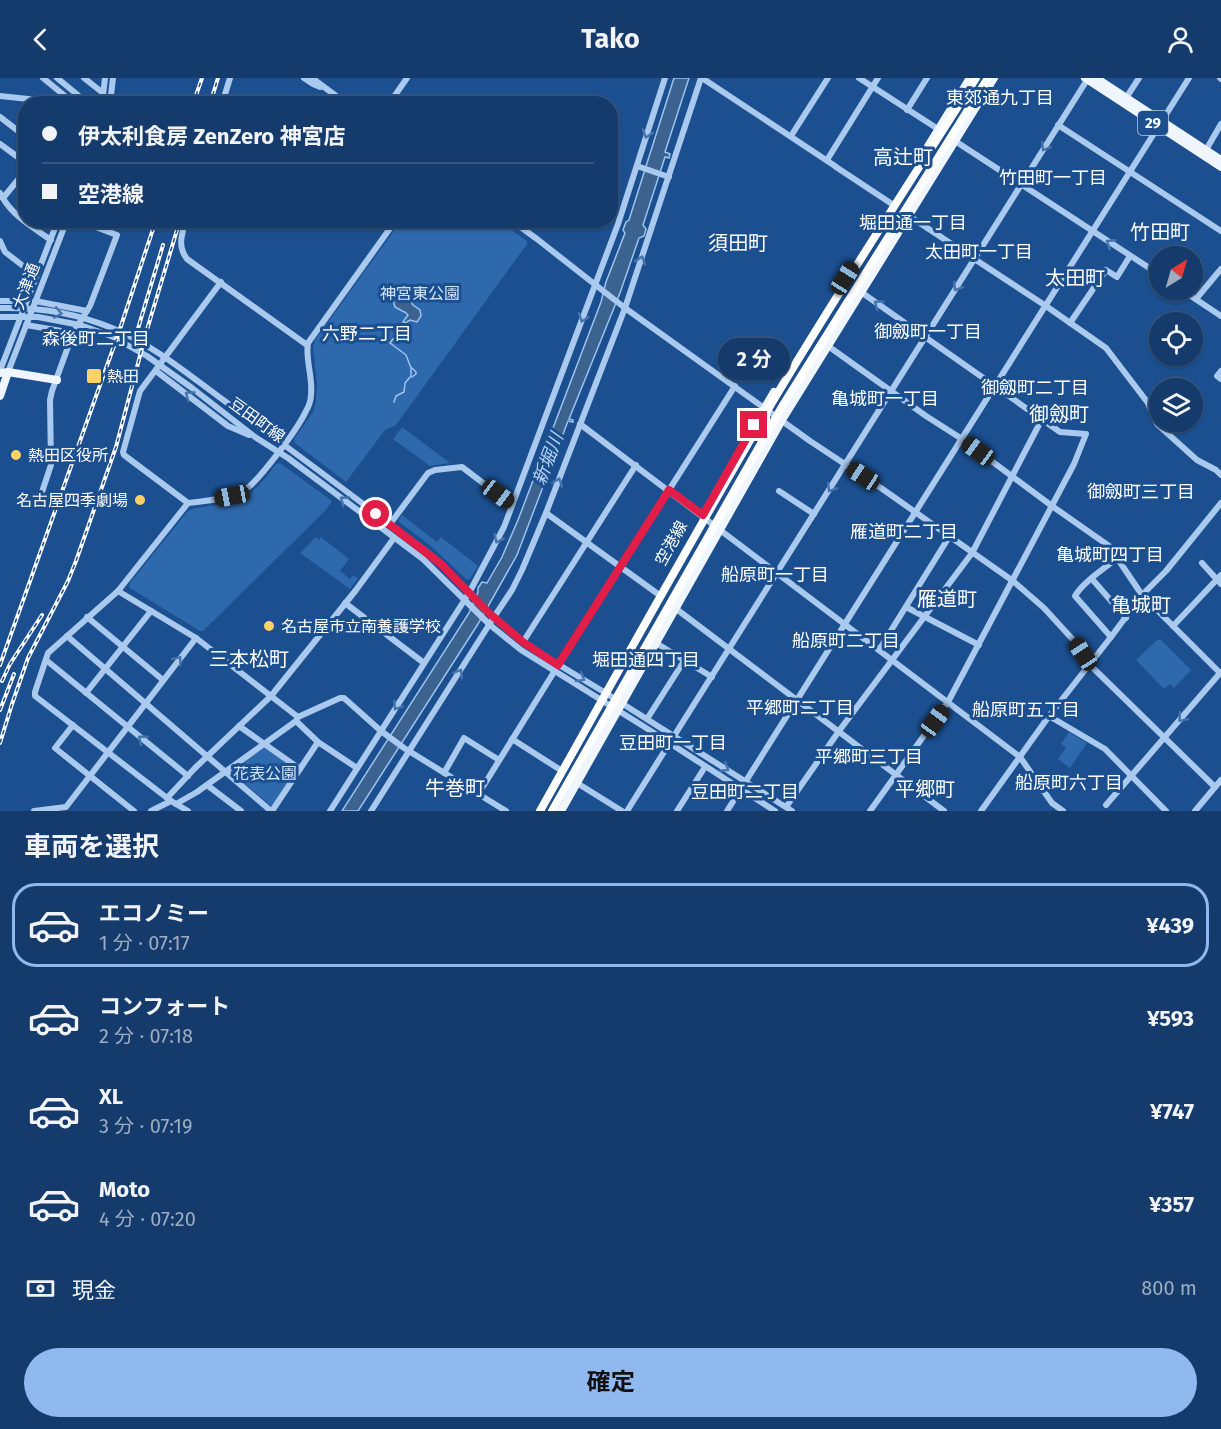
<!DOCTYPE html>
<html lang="ja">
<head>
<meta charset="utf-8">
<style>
	:root { --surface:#143b6b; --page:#214673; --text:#f1f3f6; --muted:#9dadc1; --line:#33557e; --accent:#90b9f0 }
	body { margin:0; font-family:"Fira Sans","Noto Sans JP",sans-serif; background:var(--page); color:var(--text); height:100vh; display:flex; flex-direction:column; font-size:22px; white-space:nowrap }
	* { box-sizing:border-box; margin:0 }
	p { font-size:20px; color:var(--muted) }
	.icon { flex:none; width:33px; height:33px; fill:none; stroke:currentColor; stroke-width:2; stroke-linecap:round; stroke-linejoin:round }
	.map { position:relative; height:733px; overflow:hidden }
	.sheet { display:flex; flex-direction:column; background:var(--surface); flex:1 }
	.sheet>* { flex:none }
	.guide { position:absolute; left:18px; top:18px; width:600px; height:132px; border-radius:24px; box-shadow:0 2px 4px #0004,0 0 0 2px var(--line); display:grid; align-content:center; height:132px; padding:0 24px; background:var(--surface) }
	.needle { width:39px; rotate:37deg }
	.tools { position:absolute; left:1149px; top:168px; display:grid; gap:12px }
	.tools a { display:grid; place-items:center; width:54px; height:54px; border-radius:50%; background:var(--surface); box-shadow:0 2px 4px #0004,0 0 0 2px var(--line); font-size:30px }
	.end { position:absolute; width:27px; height:27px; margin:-14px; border:8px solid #e11d48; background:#fff; box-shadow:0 0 0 3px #fff }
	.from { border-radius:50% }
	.bubble { position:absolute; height:42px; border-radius:21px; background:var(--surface); box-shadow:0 2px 4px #0004,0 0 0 2px var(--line); font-size:20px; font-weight:700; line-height:42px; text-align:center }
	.car { position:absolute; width:18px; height:36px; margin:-18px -9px; border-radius:8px; box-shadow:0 0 4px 2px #0007; background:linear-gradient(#222 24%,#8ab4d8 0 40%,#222 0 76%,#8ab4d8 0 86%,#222 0) }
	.guide b { display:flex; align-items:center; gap:21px; height:57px; font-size:22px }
	.guide b+b { border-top:2px solid var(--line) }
	.guide i { width:15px; height:15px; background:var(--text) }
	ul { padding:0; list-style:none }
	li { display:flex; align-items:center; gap:18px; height:84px; margin:0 12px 9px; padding:0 12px; border:3px solid transparent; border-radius:24px }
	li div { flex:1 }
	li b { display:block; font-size:22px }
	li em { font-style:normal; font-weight:700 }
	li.selected { border-color:var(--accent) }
	li>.icon { width:54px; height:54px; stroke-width:1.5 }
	h2 { padding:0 24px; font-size:27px; line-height:72px }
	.pay { display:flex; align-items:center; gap:15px; height:66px; padding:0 24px; font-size:22px }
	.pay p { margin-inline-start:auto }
	.action { display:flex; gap:12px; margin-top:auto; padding:12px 24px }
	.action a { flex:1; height:69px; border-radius:36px; background:var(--accent); color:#111; font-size:24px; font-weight:700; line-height:69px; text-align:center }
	header { display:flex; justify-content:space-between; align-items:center; height:78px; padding:0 24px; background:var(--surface); font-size:27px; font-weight:700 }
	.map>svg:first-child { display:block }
	.green { fill:#2e69ad }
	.water { fill:#3c6290; stroke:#9cc4f0; stroke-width:1.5 }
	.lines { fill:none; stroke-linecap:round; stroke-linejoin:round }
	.stream { stroke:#9cc4f0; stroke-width:1.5 }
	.minor { stroke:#a9c9ee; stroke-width:6 }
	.major { stroke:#f0f6ff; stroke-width:8 }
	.highway { stroke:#fff; stroke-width:8 }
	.rail-casing { stroke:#fff; stroke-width:4 }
	.rail { stroke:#1b4f8f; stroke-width:1.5; stroke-dasharray:4.5; stroke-linecap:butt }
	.oneway { stroke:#4674ac }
	.route { stroke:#e11d48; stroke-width:8 }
	.poi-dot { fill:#ffd166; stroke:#1b4f8f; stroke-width:2 }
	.labels { text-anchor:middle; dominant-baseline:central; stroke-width:6; stroke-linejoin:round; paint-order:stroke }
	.shield { fill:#1b4f8f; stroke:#bbcadd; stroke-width:1.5 }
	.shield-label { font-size:15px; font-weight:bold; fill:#fff }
	.street-label { font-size:16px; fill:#fff; stroke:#1b4f8f }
	.park-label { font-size:16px; fill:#cfe3fa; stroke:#1b4f8f }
	.poi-label { font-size:16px; fill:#fff; stroke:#1b4f8f; text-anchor:start }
	.neighbourhood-label { font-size:18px; fill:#fff; stroke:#1b4f8f }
	.water-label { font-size:18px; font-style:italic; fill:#b5d3f5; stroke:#1b4f8f }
	.quarter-label { font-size:20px; fill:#fff; stroke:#1b4f8f }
</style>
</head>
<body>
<header><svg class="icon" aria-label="back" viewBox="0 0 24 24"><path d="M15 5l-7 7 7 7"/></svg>Tako<svg class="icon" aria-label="person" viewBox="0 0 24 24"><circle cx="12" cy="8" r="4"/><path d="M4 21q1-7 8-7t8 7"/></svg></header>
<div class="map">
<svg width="1221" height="733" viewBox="0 0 1221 733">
	<rect width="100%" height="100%" fill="#1b4f8f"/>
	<g class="green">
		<polygon points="401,143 499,143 527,163 527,166 396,347 385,352 346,404 295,365 294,361 313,334 316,323 317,305 313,270 315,262"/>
		<polygon points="402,349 450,385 430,388 393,361"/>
		<path d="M280 385 332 423 326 432 203 553H200L130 510 129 506 188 433 192 431C213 427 238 426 255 411 263 404 270 394 276 386Z"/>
		<polygon points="402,437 437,464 441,459 478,488 470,501 466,501 431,468 399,444 399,441"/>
		<polygon points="316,459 319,462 321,459 349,481 340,493 350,501 353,497 358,500 350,511 300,475"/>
		<polygon points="1157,562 1161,562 1191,592 1174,610 1170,606 1164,611 1136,582"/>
		<polygon points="1069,654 1087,665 1070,690 1058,681 1066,670 1061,666"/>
		<polygon points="265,669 296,691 296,693 273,728 271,728 231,694 231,692"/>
	</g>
	<g class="water">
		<polygon points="674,0 689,0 665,74 670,76 669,80 665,79 643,147 646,151 644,158 639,160 620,215 569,341 573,342 573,344 568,343 517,477 478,546 358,733 342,733 469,535 478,514 478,510 482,504 487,505 502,479 518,442 601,224 606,204 625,155 623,152 626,144 629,142"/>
		<polygon points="399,216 409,220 413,227 420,232 421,238 417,244 410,242 405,245 403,244 408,237 405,234 404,234 395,229 393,222 394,219"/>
	</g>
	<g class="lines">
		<g class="stream">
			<polyline points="412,299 416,296 416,294 412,290"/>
			<polyline points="394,324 396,318 404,314 405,305 411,298 411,290 406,277 390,265 393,261 399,262 402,259 404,245"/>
		</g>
		<g class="minor">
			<polyline points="43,0 65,18 65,24"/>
			<polyline points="57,0 79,18 78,26"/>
			<polyline points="84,0 103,15"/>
			<polyline points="304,0 313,6 320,9"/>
			<polyline points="312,0 347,26"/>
			<polyline points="702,0 835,88"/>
			<polyline points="859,0 938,51"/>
			<polyline points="1220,0 1221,1"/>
			<polyline points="0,18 75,26"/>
			<polyline points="1126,20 1139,0"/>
			<polyline points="102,26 105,0"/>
			<polyline points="110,26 113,0"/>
			<polyline points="222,26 230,0"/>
			<polyline points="389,26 407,0"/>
			<polyline points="907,32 927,0"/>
			<polyline points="0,39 26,59"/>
			<polyline points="1058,47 1221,153"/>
			<polyline points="791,58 828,0"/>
			<polyline points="955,63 1160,197"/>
			<polyline points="0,66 26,85"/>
			<polyline points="1206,72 1221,46"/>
			<polyline points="827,82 878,0"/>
			<polyline points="637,88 669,99"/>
			<polyline points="836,89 892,126"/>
			<path d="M0 115C11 137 32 149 51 162"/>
			<polyline points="3,120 26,92"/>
			<polyline points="909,138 1046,228 1106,270 1148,325 1157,346 1197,382 1216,392 1221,397"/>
			<path d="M186 142C182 156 177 168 187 181L307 267"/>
			<polyline points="511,142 537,161 625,230 810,363 881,410 1013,503 1044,530 1076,565 1090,587 1215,709"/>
			<polyline points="0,163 5,174 36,198"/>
			<polyline points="1182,212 1221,238"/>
			<polyline points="861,214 1060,354 1086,356 1074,386 948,624 870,733"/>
			<polyline points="1196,221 1221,191"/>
			<polyline points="0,223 26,223"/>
			<polyline points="35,223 87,233"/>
			<path d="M0 230C38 229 76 235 112 250 154 267 190 298 226 324 294 374 361 424 428 475L441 486 489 535 531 570 604 614 792 733"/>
			<polyline points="0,239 38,239 80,247 111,258 147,278 192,310 255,359 288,380 423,481 490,547 521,572 643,648 775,733"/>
			<polyline points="1070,245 1106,192 1117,199 1130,178"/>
			<polyline points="26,247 73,255"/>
			<polyline points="828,268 926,338 962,361 1052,428 1109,468 1142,517 1221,596"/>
			<polyline points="1,290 58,142"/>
			<polyline points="156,293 228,348 249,357"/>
			<polyline points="1221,293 1217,298 1221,301"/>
			<polyline points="8,294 67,142"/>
			<polyline points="580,346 1020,679 1052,725 1063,733"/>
			<polyline points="779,413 814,436"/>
			<polyline points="41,417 51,387 50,322 52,313 73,255 90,228 117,157 77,142"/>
			<polyline points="188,425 124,377 123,374 140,313 221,204"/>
			<polyline points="546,435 658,516"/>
			<polyline points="390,446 428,395 435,392 462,389 512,427"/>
			<polyline points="1202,485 1221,506"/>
			<polyline points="1092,501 1126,540"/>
			<polyline points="118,513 196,560 298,639"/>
			<polyline points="345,525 424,585"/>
			<polyline points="906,529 979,567"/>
			<polyline points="675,530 944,733"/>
			<polyline points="87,539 163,602"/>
			<polyline points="1173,548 1221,497"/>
			<polyline points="67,558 271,733"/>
			<path d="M1111 559 1075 518C1083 504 1104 491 1117 480"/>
			<polyline points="523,564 636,387"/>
			<polyline points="656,565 712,599"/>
			<polyline points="879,572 949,459"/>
			<polyline points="46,582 188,698"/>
			<polyline points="558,587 735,308"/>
			<polyline points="86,615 151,533"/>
			<polyline points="1049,638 1105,671 1166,733"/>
			<polyline points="647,641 684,583"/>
			<polyline points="296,643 318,664 357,690"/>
			<polyline points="73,647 55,670 134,733"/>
			<polyline points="239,648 300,691"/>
			<polyline points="674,658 1087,2"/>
			<polyline points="512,661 559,691"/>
			<polyline points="444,695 464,660 499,682"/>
			<polyline points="577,705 622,733"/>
			<polyline points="207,707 241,733"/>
			<polyline points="479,715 554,594"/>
			<polyline points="167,720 195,690 271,618 356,512 394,460"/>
			<polyline points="176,726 197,714 296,643 298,639 340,620 344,620 381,653 404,670 506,733"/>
			<polyline points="1106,727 1221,594"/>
			<polyline points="786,729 839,653 972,475 1042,341"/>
			<polyline points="34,733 66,729 196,560"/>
			<polyline points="151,733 171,723"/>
			<path d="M188 733 171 723 35 618V614L48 575 118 513 188 425C206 423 227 421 243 413 257 406 299 349 306 333 309 328 311 321 311 316 313 299 305 281 308 265L396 142"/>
			<polyline points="272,733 318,664"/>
			<polyline points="330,733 469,515 504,449 618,146 665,0"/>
			<polyline points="371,733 494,539 512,512 522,492 546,435 625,230 701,0"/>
			<polyline points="627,733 669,666"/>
			<polyline points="677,733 705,689"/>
			<polyline points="727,733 1189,0"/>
			<polyline points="981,733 1049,638 1111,559 1142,517 1166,493 1221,425"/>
			<polyline points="1195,733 1221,702"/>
		</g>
		<g class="major">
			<polyline points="1085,0 1221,89"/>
			<polyline points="1096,0 1221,82"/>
			<polyline points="922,78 970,0"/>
			<polyline points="0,295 8,294 57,302"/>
			<polyline points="0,318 8,294"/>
			<polyline points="751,353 774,314"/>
			<polyline points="561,733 782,342 994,0"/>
		</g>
		<g class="highway">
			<path d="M540 733C617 596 693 458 773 323 838 214 908 107 976 0"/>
			<polyline points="552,733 783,327 988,0"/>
		</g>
		<defs>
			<g id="rail">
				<polyline points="193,26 202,0"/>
				<polyline points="210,26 218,0"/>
				<polyline points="134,264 163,167"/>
				<polyline points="0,587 119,254 156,142"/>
				<polyline points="2,603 10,586 42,537"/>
				<polyline points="0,632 14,596"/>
				<polyline points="0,665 12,626 28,580 68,503 76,483 116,369 146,255 180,142"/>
			</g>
		</defs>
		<use href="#rail" class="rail-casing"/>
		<use href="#rail" class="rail"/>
	</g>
	<defs><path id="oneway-chevron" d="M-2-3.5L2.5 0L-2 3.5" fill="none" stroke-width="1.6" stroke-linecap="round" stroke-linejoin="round" transform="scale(1.5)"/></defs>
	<g class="oneway">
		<use href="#oneway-chevron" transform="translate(647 56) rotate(108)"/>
		<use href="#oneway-chevron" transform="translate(1045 69) rotate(122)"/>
		<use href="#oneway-chevron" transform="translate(1110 165) rotate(-147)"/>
		<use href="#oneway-chevron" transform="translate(641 182) rotate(-71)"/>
		<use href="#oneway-chevron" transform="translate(957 209) rotate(122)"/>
		<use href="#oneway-chevron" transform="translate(878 226) rotate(-144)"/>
		<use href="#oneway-chevron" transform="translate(58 235) rotate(11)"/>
		<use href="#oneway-chevron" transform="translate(583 240) rotate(111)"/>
		<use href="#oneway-chevron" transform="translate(189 317) rotate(-144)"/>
		<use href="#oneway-chevron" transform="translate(558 404) rotate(-69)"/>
		<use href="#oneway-chevron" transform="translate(831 410) rotate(122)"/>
		<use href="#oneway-chevron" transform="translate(344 422) rotate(-143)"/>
		<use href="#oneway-chevron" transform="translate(498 461) rotate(117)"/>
		<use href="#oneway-chevron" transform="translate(178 582) rotate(-52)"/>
		<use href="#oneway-chevron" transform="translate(459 595) rotate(-58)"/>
		<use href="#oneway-chevron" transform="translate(581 600) rotate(31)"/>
		<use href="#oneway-chevron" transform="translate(397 628) rotate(123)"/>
		<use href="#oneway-chevron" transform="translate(1182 640) rotate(131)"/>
		<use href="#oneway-chevron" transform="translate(142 661) rotate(-141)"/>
		<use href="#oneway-chevron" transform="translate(725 690) rotate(32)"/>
	</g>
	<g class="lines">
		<polyline class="route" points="376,436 441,486 489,535 523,564 558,587 669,412 703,437 754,347"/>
	</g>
	<g class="poi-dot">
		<rect x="86" y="290" width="16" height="16" rx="3"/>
		<circle cx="16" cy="377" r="6"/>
		<circle cx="140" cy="422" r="6"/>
		<circle cx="269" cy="548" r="6"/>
	</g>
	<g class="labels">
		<rect class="shield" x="1138" y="33" width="30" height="24" rx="4.5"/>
		<g class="shield-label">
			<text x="1153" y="45">29</text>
		</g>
		<g class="street-label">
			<text transform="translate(26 208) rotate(-69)">大津通</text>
			<text transform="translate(257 342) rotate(36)">豆田町線</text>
			<text transform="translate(671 465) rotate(-61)">空港線</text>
		</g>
		<g class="park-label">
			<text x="420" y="215">神宮東公園</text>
			<text x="265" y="695">花表公園</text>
		</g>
		<g class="poi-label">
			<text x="107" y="298">熱田</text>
			<text x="28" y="377">熱田区役所</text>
			<text x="128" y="422" text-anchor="end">名古屋四季劇場</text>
			<text x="281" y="548">名古屋市立南養護学校</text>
		</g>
		<g class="neighbourhood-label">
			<text x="1000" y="20">東郊通九丁目</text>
			<text x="1053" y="100">竹田町一丁目</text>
			<text x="913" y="145">堀田通一丁目</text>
			<text x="979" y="174">太田町一丁目</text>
			<text x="928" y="254">御劔町一丁目</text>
			<text x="367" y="256">六野二丁目</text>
			<text x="96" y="261">森後町二丁目</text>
			<text x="1035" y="310">御劔町二丁目</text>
			<text x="885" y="321">亀城町一丁目</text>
			<text x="1141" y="414">御劔町三丁目</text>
			<text x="904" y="454">雁道町二丁目</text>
			<text x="1110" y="477">亀城町四丁目</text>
			<text x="775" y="497">船原町一丁目</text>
			<text x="846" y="563">船原町二丁目</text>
			<text x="646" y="582">堀田通四丁目</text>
			<text x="800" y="630">平郷町二丁目</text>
			<text x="1026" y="632">船原町五丁目</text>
			<text x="673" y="665">豆田町一丁目</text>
			<text x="869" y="679">平郷町三丁目</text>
			<text x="1069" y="705">船原町六丁目</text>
			<text x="745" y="714">豆田町二丁目</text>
		</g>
		<g class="water-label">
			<text transform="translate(548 381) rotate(-69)">新堀川</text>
		</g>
		<g class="quarter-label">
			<text x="903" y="79">高辻町</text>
			<text x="1160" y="154">竹田町</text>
			<text x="738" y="165">須田町</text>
			<text x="1075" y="200">太田町</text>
			<text x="1059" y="336">御劔町</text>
			<text x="947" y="521">雁道町</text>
			<text x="1141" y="527">亀城町</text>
			<text x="249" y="581">三本松町</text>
			<text x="455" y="710">牛巻町</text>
			<text x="925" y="711">平郷町</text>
		</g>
	</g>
</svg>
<div class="tools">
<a><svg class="needle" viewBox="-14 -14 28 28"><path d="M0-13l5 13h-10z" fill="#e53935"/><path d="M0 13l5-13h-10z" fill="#9dadc1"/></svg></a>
<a><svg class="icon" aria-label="locate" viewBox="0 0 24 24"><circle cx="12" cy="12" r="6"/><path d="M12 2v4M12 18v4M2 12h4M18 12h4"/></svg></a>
<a><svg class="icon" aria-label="layers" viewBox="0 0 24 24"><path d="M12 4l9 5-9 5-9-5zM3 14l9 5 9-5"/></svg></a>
</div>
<i class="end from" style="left:376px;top:436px"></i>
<i class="end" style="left:754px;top:347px"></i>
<div class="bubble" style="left:718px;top:260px;width:72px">2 分</div>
<i class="car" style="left:845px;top:200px;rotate:32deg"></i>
<i class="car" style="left:978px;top:373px;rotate:306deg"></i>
<i class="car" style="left:863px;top:398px;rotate:303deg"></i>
<i class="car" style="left:498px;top:416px;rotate:127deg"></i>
<i class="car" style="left:232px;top:418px;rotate:259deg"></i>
<i class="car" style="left:1083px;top:576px;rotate:327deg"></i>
<i class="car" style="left:935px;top:643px;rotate:36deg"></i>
<div class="guide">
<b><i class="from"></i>伊太利食房 ZenZero 神宮店</b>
<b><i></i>空港線</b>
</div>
</div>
<section class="sheet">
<h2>車両を選択</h2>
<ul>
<li class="selected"><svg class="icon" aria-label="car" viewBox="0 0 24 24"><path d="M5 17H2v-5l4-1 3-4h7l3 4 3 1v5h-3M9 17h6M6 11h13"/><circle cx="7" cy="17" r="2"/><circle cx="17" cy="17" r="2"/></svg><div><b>エコノミー</b><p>1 分 · 07:17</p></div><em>¥439</em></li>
<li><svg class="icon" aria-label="car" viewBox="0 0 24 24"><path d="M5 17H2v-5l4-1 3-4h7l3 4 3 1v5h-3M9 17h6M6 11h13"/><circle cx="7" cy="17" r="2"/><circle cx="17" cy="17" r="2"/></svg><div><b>コンフォート</b><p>2 分 · 07:18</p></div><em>¥593</em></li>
<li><svg class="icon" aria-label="car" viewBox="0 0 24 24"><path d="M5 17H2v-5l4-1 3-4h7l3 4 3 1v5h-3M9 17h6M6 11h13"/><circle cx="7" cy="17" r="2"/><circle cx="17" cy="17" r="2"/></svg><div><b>XL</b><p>3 分 · 07:19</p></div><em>¥747</em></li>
<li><svg class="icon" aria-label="car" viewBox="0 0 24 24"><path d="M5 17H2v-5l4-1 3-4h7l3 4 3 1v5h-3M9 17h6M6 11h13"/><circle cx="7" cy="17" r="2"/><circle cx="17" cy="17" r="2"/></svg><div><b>Moto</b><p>4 分 · 07:20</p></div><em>¥357</em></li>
</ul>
<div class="pay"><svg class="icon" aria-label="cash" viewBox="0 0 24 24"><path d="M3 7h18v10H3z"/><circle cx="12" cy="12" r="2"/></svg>現金<p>800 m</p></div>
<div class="action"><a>確定</a></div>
</section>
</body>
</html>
